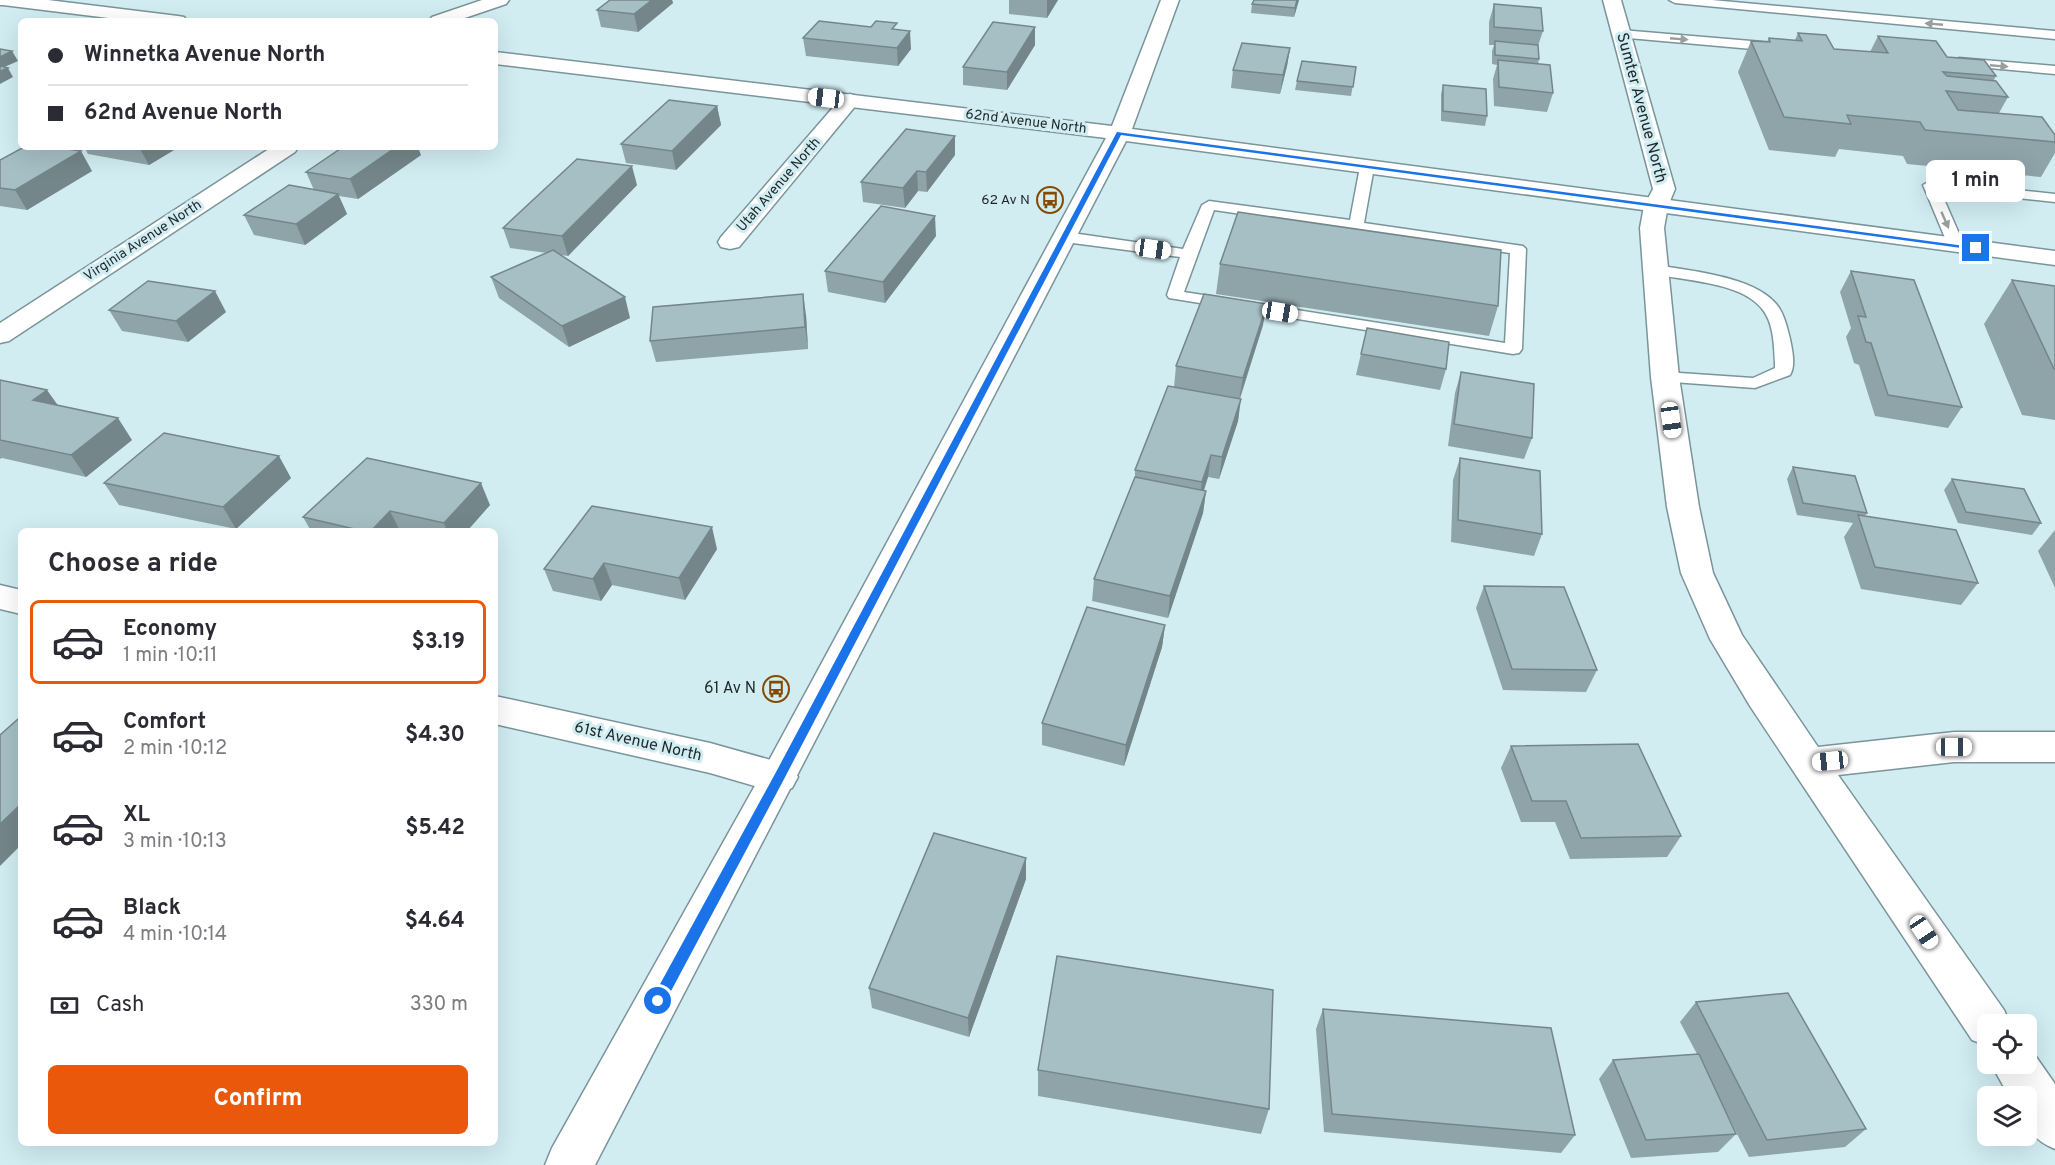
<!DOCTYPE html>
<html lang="en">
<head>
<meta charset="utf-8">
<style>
	:root { --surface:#fff; --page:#f7f7f7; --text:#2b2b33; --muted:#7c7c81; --line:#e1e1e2; --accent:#ea580c }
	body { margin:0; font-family:Overpass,sans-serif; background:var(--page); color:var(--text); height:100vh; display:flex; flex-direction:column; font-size:22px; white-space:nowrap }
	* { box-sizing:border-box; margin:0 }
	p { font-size:20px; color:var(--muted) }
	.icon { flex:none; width:33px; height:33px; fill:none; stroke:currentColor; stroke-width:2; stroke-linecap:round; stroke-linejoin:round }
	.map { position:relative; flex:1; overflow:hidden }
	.sheet { position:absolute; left:18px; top:528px; width:480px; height:618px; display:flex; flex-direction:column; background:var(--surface); border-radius:9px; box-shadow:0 6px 24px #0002 }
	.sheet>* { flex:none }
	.hud { position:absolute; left:18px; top:18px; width:480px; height:132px; border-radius:9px; box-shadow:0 6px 24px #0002; display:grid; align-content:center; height:132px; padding:0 30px; background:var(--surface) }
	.fabs { position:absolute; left:1977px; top:1014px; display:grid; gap:12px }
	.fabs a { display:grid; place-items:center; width:60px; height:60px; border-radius:9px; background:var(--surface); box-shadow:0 6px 24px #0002; font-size:30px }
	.end { position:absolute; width:27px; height:27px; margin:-14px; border:8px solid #1a73e8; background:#fff; box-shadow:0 0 0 3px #fff }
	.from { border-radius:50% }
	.bubble { position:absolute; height:42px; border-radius:9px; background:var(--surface); box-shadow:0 6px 24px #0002; font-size:20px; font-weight:700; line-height:42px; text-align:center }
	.car { position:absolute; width:18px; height:36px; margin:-18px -9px; border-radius:8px; box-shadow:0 0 4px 2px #0007; background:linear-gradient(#fff 24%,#345 0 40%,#fff 0 76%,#345 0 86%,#fff 0) }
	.hud b { display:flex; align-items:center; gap:21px; height:57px; font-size:22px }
	.hud b+b { border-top:2px solid var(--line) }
	.hud i { width:15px; height:15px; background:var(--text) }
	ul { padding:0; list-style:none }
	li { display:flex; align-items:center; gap:18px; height:84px; margin:0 12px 9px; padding:0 18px; border:3px solid transparent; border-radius:9px }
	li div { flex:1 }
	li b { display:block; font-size:22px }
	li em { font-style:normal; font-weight:700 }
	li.active { border-color:var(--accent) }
	li>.icon { width:54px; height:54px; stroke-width:1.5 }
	h2 { padding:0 30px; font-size:27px; line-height:72px }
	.pay { display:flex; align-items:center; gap:15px; height:66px; padding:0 30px; font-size:22px }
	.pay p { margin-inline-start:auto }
	.primary-button { display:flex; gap:12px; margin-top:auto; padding:12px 30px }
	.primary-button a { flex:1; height:69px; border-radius:9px; background:var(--accent); color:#fff; font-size:24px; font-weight:700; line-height:69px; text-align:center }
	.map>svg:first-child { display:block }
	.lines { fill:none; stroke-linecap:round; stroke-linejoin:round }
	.service-casing { stroke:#7a949a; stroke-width:3 }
	.minor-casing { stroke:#7a949a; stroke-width:3 }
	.tertiary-casing { stroke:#7a949a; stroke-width:3 }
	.service { fill:#fff; fill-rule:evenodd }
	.minor { fill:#fff; fill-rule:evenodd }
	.tertiary { fill:#fff; fill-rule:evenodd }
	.wall { fill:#8ea4a9 }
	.shaded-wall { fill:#74868a }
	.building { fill:#a5bfc5; stroke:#74868a; stroke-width:1.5 }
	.oneway { fill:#999e9f }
	.route { fill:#1a73e8 }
	.labels { text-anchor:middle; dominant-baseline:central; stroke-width:6; stroke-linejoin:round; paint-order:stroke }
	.far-street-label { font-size:14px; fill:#1d2729; stroke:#d1edf2 }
	.far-poi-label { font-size:14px; fill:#1d2729; stroke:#d1edf2; text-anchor:end }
	.street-label { font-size:16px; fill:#1d2729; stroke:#d1edf2 }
	.poi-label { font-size:16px; fill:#1d2729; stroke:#d1edf2; text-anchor:end }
</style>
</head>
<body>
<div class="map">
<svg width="2055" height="1165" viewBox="0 0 2055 1165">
	<rect width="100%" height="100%" fill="#d1edf2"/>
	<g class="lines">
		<defs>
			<g id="service">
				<polygon points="1669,0 1712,0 2055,31 2055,39 1675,3"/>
				<polygon points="1621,30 1775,43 1781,47 1775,51 1617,37 1615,34"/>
				<polygon points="1959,58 2055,66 2055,74 1955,65 1953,62"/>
				<path d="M1367 163 1374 167 1364 223 1523 246 1526 249 1522 349 1519 353 1513 354 1169 298 1167 295 1180 257 1065 242 1057 237 1065 232 1183 249 1202 205 1209 201 1350 220 1360 167ZM1214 210 1510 253 1505 343 1184 292Z"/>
				<polygon points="1930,181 2055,194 2055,202 1940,190 1964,245 1956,250 1948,245 1923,185"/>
				<path d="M1656 265C1690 271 1754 276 1777 305 1784 314 1787 327 1790 339 1792 349 1796 366 1790 375L1755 388 1659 381 1656 377 1659 373 1665 372 1753 378 1775 368V363C1774 347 1774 324 1763 310 1742 281 1682 281 1650 273L1648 270 1650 267Z"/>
			</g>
			<g id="minor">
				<polygon points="482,0 509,0 506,4 456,21 429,21 432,17"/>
				<polygon points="1603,0 1621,0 1675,189 1668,206 1664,228 1679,377 1699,507 1713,573 1742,635 1818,747 1954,732 2055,732 2055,762 1954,762 1838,775 2004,1010 2010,1024 1988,1024 1988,1046 1972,1040 1750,706 1710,639 1681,573 1667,507 1651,377 1640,228 1644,206 1653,189"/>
				<polygon points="850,94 857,96 860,100 857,104 739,247 730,249 721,247 718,242 721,237 843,96"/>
				<polygon points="272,147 298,147 295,152 9,341 0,343 0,323"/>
				<polygon points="0,585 21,590 21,614 0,609"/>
				<polygon points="495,696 710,743 792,766 798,777 792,788 779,793 710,773 495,724"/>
				<path d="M2026 1047 2030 1048 2055 1084V1149C2027 1137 2026 1125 2026 1096H2009L1991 1064H2026Z"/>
			</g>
			<g id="tertiary">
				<polygon points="0,0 48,0 178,16 184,17 187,21 133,21 3,5 0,5"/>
				<polygon points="1161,0 1179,0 1132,129 2055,251 2055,265 1126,141 595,1165 545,1165 552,1148 766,766 1106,138 495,64 495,52 1112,126"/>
			</g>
		</defs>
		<use href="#service" class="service-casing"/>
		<use href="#minor" class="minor-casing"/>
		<use href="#tertiary" class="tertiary-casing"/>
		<use href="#service" class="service"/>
		<use href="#minor" class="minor"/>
		<use href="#tertiary" class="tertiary"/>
	</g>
	<g class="wall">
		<polygon points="610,0 672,0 673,3 638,32 601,27 597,10"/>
		<polygon points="1009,0 1058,0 1047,18 1009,14"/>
		<polygon points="1299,0 1294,17 1251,13 1252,4"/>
		<polygon points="1494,4 1543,31 1538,46 1539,59 1538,64 1553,93 1547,112 1494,106 1493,79 1497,65 1492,64 1492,51 1494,45 1489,45 1489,22"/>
		<polygon points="1035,27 1035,45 1007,90 963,85 963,67"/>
		<polygon points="898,30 911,49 898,66 806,56 803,38"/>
		<polygon points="1798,33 1834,49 1870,52 1878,36 1947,57 1996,76 1994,80 2008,97 1999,113 2055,135 2055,153 2041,177 1907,164 1903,156 1839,149 1835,157 1769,150 1738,72 1751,41 1767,42 1769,38 1795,40"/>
		<polygon points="1290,48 1287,66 1280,94 1231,88 1233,70"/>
		<polygon points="1356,67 1351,96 1295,90 1297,81"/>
		<polygon points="1443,85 1487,116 1485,126 1441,121 1441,94"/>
		<polygon points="717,106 721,125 676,170 626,163 621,144"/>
		<polygon points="84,147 179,147 149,165 88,154"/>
		<polygon points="421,155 358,199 339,196 347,214 305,245 254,235 244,215 314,190 306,172"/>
		<polygon points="955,155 927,192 918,191 905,208 863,202 861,182"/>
		<polygon points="0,160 92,171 27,210 0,206"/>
		<polygon points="637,185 568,256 561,255 630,318 569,347 499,298 491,277 547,253 510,248 503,228"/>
		<polygon points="936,236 885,303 828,292 825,271"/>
		<polygon points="1220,264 1498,306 1489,336 1216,294"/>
		<polygon points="1851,271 1962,407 1948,428 1875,416 1859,365 1854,363 1846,337 1851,328 1840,292"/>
		<polygon points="2012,280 2055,286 2055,420 2022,415 1984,324"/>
		<polygon points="109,310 226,312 188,342 122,331"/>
		<polygon points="806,315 808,349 656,362 650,341"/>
		<polygon points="1263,325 1240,399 1238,421 1219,479 1208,477 1204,491 1206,491 1203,513 1168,618 1092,601 1094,579 1135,477 1135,470 1174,387 1176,366"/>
		<polygon points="1367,328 1446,369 1440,390 1356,375"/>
		<polygon points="1461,372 1532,438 1524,459 1448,446 1455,393"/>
		<polygon points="0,380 58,406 132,440 86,477 2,458 0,459"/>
		<polygon points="367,458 490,505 467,531 311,531 303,517"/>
		<polygon points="1460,458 1542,534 1534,556 1451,542 1453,480"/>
		<polygon points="1793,467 1867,513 1865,516 1978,583 1961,605 1861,589 1844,537 1853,523 1797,515 1787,479"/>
		<polygon points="291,478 236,529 119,505 104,483"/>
		<polygon points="1952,479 2041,523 2032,535 1958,523 1944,490"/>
		<polygon points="2055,530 2055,588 2038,551"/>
		<polygon points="717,549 685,600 612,585 601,601 553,591 544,569"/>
		<polygon points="1484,586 1597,670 1586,692 1503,690 1476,608"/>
		<polygon points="1165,625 1162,647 1124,766 1042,745 1042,723"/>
		<polygon points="1511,746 1681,836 1667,857 1570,859 1555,822 1521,822 1501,768"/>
		<polygon points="1026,879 969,1037 872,1008 869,988"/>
		<polygon points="1696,1002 1866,1129 1845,1147 1749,1157 1723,1107 1736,1134 1718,1152 1631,1158 1599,1079 1613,1060 1697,1054 1680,1022"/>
		<polygon points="1323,1009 1575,1135 1561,1153 1324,1132 1316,1029"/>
		<polygon points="1038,1070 1269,1109 1261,1134 1038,1096"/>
	</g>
	<g class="shaded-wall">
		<polygon points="652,0 672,0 673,3 638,32 634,14"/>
		<polygon points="1047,0 1058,0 1047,18"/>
		<polygon points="1297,0 1299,0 1294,17 1295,8"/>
		<polygon points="1035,27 1035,45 1007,90 1007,72"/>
		<polygon points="910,31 911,49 898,66 897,48"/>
		<polygon points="1290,48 1287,66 1280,94 1283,75"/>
		<polygon points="12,51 18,61 0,69 0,57"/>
		<polygon points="8,68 13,77 0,84 0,71"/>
		<polygon points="717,106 721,125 676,170 672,151"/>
		<polygon points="955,136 955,155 927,192 926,172"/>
		<polygon points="139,147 179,147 149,165"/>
		<polygon points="396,147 418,147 421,155 358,199 350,179"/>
		<polygon points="81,151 92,171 27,210 15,190"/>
		<polygon points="632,166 637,185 568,256 562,236"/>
		<polygon points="917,171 918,191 905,208 903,188"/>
		<polygon points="338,194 347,214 305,245 296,224"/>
		<polygon points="935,216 936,236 885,303 883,282"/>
		<polygon points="215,291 226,312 188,342 176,321"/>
		<polygon points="803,294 806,315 808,349 805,327"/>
		<polygon points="625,297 630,318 569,347 562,326"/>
		<polygon points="1267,304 1263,325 1239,400 1243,378"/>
		<polygon points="47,390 62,411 33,400"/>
		<polygon points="1241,399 1238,421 1219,479 1222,457"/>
		<polygon points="118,418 132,440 86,477 71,455"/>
		<polygon points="1211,455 1208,477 1199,504 1202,482"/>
		<polygon points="279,456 291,478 236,529 223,507"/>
		<polygon points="481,483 490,505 467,531 447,531 444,523"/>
		<polygon points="1206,491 1203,513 1168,618 1170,596"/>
		<polygon points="390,511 400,531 371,531"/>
		<polygon points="712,527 717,549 685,600 679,578"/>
		<polygon points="604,563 612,585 601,601 593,579"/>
		<polygon points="1165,625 1162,647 1124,766 1126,745"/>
		<polygon points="21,804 21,845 0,866 0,824"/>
		<polygon points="1026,858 1026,879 969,1037 968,1018"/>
	</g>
	<g class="building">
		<polygon points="610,0 652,0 634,14 597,10"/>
		<polygon points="1254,0 1297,0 1295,8 1252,4"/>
		<polygon points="1494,4 1541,8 1543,31 1494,27"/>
		<polygon points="819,21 871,27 876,21 897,23 892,29 910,31 897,48 803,38"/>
		<polygon points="993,22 1035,27 1007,72 963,67"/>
		<polygon points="1798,33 1826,35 1834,49 1888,53 1878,36 1936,41 1947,57 1984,60 1996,76 1943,72 1947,76 1996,81 2008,97 1946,91 1958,110 2042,117 2055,135 2055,142 1925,130 1920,122 1847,115 1851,124 1784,117 1751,41 1770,42 1769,38 1802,41"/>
		<polygon points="1495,41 1538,45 1539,59 1495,55"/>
		<polygon points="1242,43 1290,48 1283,75 1233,70"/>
		<polygon points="0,49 12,51 0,57"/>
		<polygon points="1498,60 1550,65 1553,93 1499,87"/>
		<polygon points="1302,61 1356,67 1353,87 1297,81"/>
		<polygon points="0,66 8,68 0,71"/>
		<polygon points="1443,85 1486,89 1487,116 1443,111"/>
		<polygon points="669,100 717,106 672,151 621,144"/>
		<polygon points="906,129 955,136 926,172 917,171 903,188 861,182"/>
		<polygon points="24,147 53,147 81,151 15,190 0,188 0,160"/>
		<polygon points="343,147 396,147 350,179 306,172"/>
		<polygon points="577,159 632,166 562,236 503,228"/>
		<polygon points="289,185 338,194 296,224 244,215"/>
		<polygon points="881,206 935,216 883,282 825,271"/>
		<polygon points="1238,212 1501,250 1498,306 1220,264"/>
		<polygon points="553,250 625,297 562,326 491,277"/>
		<polygon points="1851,271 1914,280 1962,407 1888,395 1871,343 1866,342 1858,316 1866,317"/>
		<polygon points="2012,280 2055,286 2055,369 2054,369"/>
		<polygon points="148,281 215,291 176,321 109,310"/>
		<polygon points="803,294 805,327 650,341 653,307"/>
		<polygon points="1204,294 1267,304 1243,378 1176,366"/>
		<polygon points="1367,328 1449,342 1446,369 1361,354"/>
		<polygon points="1461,372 1534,384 1532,438 1454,424"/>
		<polygon points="0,380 47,390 33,400 118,418 71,455 0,440"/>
		<polygon points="1168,386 1241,399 1222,457 1211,455 1202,482 1135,470"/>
		<polygon points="164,433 279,456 223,507 104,483"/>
		<polygon points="367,458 481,483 444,523 390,511 371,531 363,531 303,517"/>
		<polygon points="1460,458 1540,471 1542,534 1458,520"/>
		<polygon points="1793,467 1855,476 1867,513 1803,503"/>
		<polygon points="1135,477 1206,491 1170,596 1094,579"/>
		<polygon points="1952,479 2024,489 2041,523 1966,512"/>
		<polygon points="592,506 712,527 679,578 604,563 593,579 544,569"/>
		<polygon points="1858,515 1956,530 1978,583 1875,567"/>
		<polygon points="1484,586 1564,587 1597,670 1512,669"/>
		<polygon points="1087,607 1165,625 1126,745 1042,723"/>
		<polygon points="18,719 21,720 21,804 0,824 0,735"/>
		<polygon points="1638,744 1681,836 1581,838 1566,801 1532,801 1511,746"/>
		<polygon points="934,833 1026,858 968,1018 869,988"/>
		<polygon points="1057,956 1273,990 1269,1109 1038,1070"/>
		<polygon points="1788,993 1866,1129 1767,1140 1696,1002"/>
		<polygon points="1323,1009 1551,1028 1575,1135 1332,1114"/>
		<polygon points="1699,1054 1736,1134 1646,1140 1613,1060"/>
	</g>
	<defs><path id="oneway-solid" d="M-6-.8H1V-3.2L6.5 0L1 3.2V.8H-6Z" transform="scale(1.5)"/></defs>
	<g class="oneway">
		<use href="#oneway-solid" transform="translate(1934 24) rotate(-175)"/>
		<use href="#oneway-solid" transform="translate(1679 39) rotate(5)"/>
		<use href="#oneway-solid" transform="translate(1999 66) rotate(5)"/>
		<use href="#oneway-solid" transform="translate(1945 220) rotate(66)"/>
	</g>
	<polygon class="route" points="1117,132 1980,248 1976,250 1121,135 783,781 663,1006 653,1006 652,1001 653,997 775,774"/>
	<defs>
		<symbol id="bus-ring" viewBox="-11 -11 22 22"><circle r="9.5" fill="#d1edf2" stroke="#844b00" stroke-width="1.5"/><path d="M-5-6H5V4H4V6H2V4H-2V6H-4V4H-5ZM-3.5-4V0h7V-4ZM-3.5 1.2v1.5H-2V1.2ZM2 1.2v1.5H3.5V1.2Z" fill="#844b00"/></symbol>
	</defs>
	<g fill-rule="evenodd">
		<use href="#bus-ring" x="1035" y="185" width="30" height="30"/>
		<use href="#bus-ring" x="761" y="674" width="30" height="30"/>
	</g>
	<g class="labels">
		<g class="far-street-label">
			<text transform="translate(1026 122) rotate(7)">62nd Avenue North</text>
			<text transform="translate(779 185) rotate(-49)">Utah Avenue North</text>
			<text transform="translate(143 241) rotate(-33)">Virginia Avenue North</text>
		</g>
		<g class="far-poi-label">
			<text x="1030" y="200">62 Av N</text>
		</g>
		<g class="street-label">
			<text transform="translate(1641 108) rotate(75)">Sumter Avenue North</text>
			<text transform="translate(638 742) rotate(13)">61st Avenue North</text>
		</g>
		<g class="poi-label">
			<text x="756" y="689">61 Av N</text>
		</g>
	</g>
</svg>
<div class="fabs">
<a><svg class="icon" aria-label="locate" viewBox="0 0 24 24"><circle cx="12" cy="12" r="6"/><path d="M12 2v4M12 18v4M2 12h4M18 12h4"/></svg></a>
<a><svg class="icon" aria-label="layers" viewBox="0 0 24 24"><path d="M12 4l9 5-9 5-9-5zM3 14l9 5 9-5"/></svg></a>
</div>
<i class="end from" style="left:658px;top:1001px"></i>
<i class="end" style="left:1976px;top:248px"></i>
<div class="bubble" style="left:1926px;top:160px;width:99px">1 min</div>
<i class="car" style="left:826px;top:98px;rotate:277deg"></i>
<i class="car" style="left:1153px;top:249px;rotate:98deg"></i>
<i class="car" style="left:1280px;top:312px;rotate:99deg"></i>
<i class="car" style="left:1671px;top:420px;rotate:172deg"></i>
<i class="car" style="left:1954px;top:747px;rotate:90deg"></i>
<i class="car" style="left:1830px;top:761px;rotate:264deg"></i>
<i class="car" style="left:1924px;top:932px;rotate:146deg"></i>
<div class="hud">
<b><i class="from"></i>Winnetka Avenue North</b>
<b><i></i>62nd Avenue North</b>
</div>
<section class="sheet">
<h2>Choose a ride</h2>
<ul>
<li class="active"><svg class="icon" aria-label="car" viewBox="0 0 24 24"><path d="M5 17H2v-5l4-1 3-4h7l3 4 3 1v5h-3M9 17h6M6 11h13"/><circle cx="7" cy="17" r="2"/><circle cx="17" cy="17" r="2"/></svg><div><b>Economy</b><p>1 min · 10:11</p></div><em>$3.19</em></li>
<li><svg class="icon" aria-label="car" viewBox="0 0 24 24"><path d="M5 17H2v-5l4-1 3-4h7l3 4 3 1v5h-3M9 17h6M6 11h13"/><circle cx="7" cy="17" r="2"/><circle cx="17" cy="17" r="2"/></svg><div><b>Comfort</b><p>2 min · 10:12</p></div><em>$4.30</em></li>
<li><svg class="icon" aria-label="car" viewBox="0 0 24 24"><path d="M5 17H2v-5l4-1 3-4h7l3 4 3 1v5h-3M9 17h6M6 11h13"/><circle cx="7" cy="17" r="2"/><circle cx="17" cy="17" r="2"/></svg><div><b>XL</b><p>3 min · 10:13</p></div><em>$5.42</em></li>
<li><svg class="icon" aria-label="car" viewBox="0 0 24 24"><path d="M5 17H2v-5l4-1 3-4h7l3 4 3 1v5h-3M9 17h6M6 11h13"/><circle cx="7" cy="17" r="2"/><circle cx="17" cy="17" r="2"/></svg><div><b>Black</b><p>4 min · 10:14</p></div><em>$4.64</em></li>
</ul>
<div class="pay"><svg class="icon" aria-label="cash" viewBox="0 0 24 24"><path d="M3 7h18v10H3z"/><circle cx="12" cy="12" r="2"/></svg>Cash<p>330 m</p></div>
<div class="primary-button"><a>Confirm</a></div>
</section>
</div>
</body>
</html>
